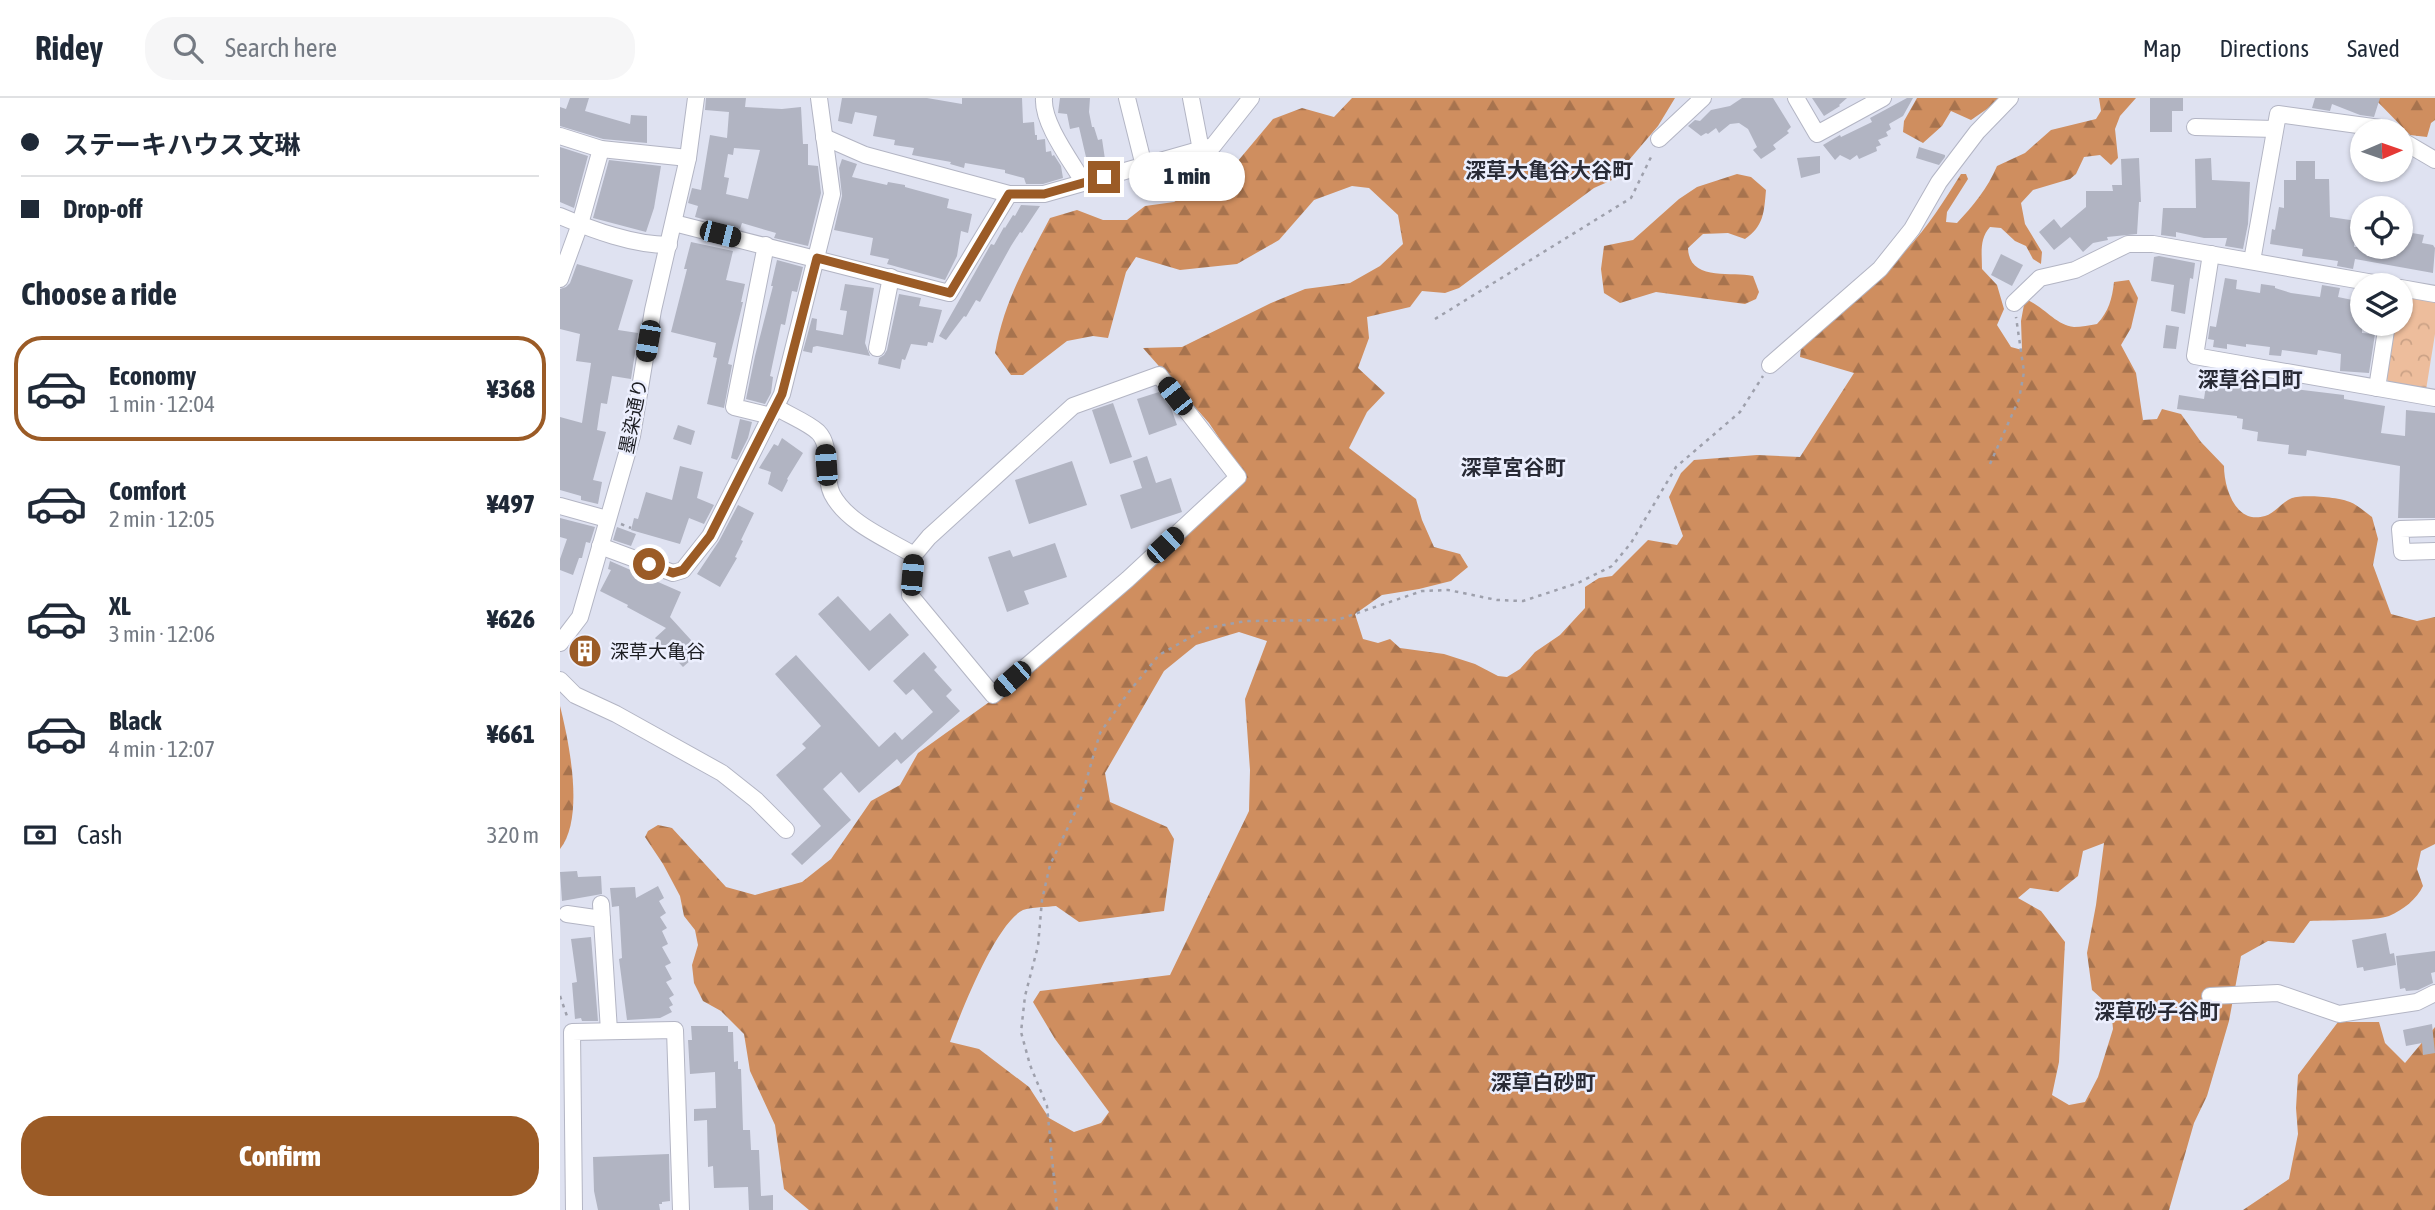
<!DOCTYPE html>
<html lang="en">
<head>
<meta charset="utf-8">
<style>
	:root { --surface:#fff; --page:#f6f6f7; --text:#1f2937; --muted:#747a83; --line:#e0e1e3; --accent:#9b5b26 }
	body { margin:0; font-family:"Asap Condensed","Noto Sans JP",sans-serif; background:var(--page); color:var(--text); height:100vh; display:flex; flex-direction:column; font-size:26px; white-space:nowrap }
	* { box-sizing:border-box; margin:0 }
	p { font-size:23px; color:var(--muted) }
	.icon { flex:none; width:38px; height:38px; fill:none; stroke:currentColor; stroke-width:2; stroke-linecap:round; stroke-linejoin:round }
	.map { position:relative; flex:1; overflow:hidden }
	.side { display:flex; flex-direction:column; background:var(--surface); width:560px }
	.side>* { flex:none }
	.top-card { display:grid; align-content:center; height:154px; padding:0 21px; background:var(--surface) }
	.needle { width:46px; rotate:88deg }
	.controls { position:absolute; left:1790px; top:21px; display:grid; gap:14px }
	.controls a { display:grid; place-items:center; width:63px; height:63px; border-radius:50%; background:var(--surface); box-shadow:0 2px 5px #0004; font-size:35px }
	.end { position:absolute; width:32px; height:32px; margin:-16px; border:9px solid #9b5b26; background:#fff; box-shadow:0 0 0 4px #fff }
	.from { border-radius:50% }
	.bubble { position:absolute; height:49px; border-radius:24px; background:var(--surface); box-shadow:0 2px 5px #0004; font-size:23px; font-weight:800; line-height:49px; text-align:center }
	.car { position:absolute; width:21px; height:42px; margin:-21px -10px; border-radius:9px; box-shadow:0 0 5px 2px #0007; background:linear-gradient(#222 24%,#8ab4d8 0 40%,#222 0 76%,#8ab4d8 0 86%,#222 0) }
	.top-card b { display:flex; align-items:center; gap:24px; height:66px; font-size:26px }
	.top-card b+b { border-top:2px solid var(--line) }
	.top-card i { width:18px; height:18px; background:var(--text) }
	ul { padding:0; list-style:none }
	li { display:flex; align-items:center; gap:21px; height:105px; margin:0 14px 10px; padding:0 7px; border:4px solid transparent; border-radius:28px }
	li div { flex:1 }
	li b { display:block; font-size:26px }
	li em { font-style:normal; font-weight:800 }
	li.current { border-color:var(--accent) }
	li>.icon { width:63px; height:63px; stroke-width:1.5 }
	h2 { padding:0 21px; font-size:32px; line-height:84px }
	.pay { display:flex; align-items:center; gap:18px; height:77px; padding:0 21px; font-size:26px }
	.pay p { margin-inline-start:auto }
	.primary-button { display:flex; gap:14px; margin-top:auto; padding:14px 21px }
	.primary-button a { flex:1; height:80px; border-radius:28px; background:var(--accent); color:#fff; font-size:28px; font-weight:800; line-height:80px; text-align:center }
	header { display:flex; align-items:center; gap:42px; box-sizing:border-box; height:98px; padding:0 35px; background:var(--surface); border-bottom:2px solid var(--line) }
	header strong { font-size:33px }
	nav { display:flex; gap:38px; margin-inline-start:auto; font-size:24px }
	.search { width:490px; height:63px; background:var(--page); display:flex; align-items:center; gap:18px; box-sizing:border-box; padding:0 24px; border-radius:28px; color:var(--muted); font-size:26px }
	main { display:flex; flex:1; min-height:0 }
	.map>svg:first-child { display:block }
	.forest { fill:url(#forest-firs); fill-rule:evenodd }
	.park { fill:url(#park-crowns) }
	.building { fill:#b1b4c2; fill-rule:evenodd }
	.lines { fill:none; stroke-linecap:round; stroke-linejoin:round }
	.minor-casing { stroke:#b3b5c4; stroke-width:18 }
	.path { stroke:#9ea0ac; stroke-width:2.5; stroke-dasharray:3.5 5; stroke-linecap:butt }
	.minor { stroke:#fff; stroke-width:16 }
	.route { stroke:#9b5b26; stroke-width:9 }
	.labels { text-anchor:middle; dominant-baseline:central; stroke-width:5; stroke-linejoin:round; paint-order:stroke }
	.street-label { font-size:19px; fill:#1d1e23; stroke:#eceffe }
	.poi-label { font-size:19px; fill:#1d1e23; stroke:#eceffe; text-anchor:start }
	.neighbourhood-label { font-size:21px; font-weight:bold; fill:#292b36; stroke:#eceffe }
</style>
</head>
<body>
<header>
<strong>Ridey</strong>
<div class="search"><svg class="icon" aria-label="search" viewBox="0 0 24 24"><circle cx="10" cy="10" r="6"/><path d="M15 15l6 6"/></svg>Search here</div>
<nav><a>Map</a><a>Directions</a><a>Saved</a></nav>
</header>
<main>
<section class="side">
<div class="top-card">
<b><i class="from"></i>ステーキハウス 文琳</b>
<b><i></i>Drop-off</b>
</div>
<h2>Choose a ride</h2>
<ul>
<li class="current"><svg class="icon" aria-label="car" viewBox="0 0 24 24"><path d="M5 17H2v-5l4-1 3-4h7l3 4 3 1v5h-3M9 17h6M6 11h13"/><circle cx="7" cy="17" r="2"/><circle cx="17" cy="17" r="2"/></svg><div><b>Economy</b><p>1 min · 12:04</p></div><em>¥368</em></li>
<li><svg class="icon" aria-label="car" viewBox="0 0 24 24"><path d="M5 17H2v-5l4-1 3-4h7l3 4 3 1v5h-3M9 17h6M6 11h13"/><circle cx="7" cy="17" r="2"/><circle cx="17" cy="17" r="2"/></svg><div><b>Comfort</b><p>2 min · 12:05</p></div><em>¥497</em></li>
<li><svg class="icon" aria-label="car" viewBox="0 0 24 24"><path d="M5 17H2v-5l4-1 3-4h7l3 4 3 1v5h-3M9 17h6M6 11h13"/><circle cx="7" cy="17" r="2"/><circle cx="17" cy="17" r="2"/></svg><div><b>XL</b><p>3 min · 12:06</p></div><em>¥626</em></li>
<li><svg class="icon" aria-label="car" viewBox="0 0 24 24"><path d="M5 17H2v-5l4-1 3-4h7l3 4 3 1v5h-3M9 17h6M6 11h13"/><circle cx="7" cy="17" r="2"/><circle cx="17" cy="17" r="2"/></svg><div><b>Black</b><p>4 min · 12:07</p></div><em>¥661</em></li>
</ul>
<div class="pay"><svg class="icon" aria-label="cash" viewBox="0 0 24 24"><path d="M3 7h18v10H3z"/><circle cx="12" cy="12" r="2"/></svg>Cash<p>320 m</p></div>
<div class="primary-button"><a>Confirm</a></div>
</section>
<div class="map">
<svg width="1875" height="1112" viewBox="0 0 1875 1112">
	<defs>
		<pattern id="forest-firs" width="22" height="20" patternUnits="userSpaceOnUse" patternTransform="scale(1.75)"><rect width="22" height="20" fill="#cf8e5f"/><path d="M5 1l3.5 6h-7zM16 11l3.5 6h-7z" fill="#a7734e"/></pattern>
		<pattern id="park-crowns" width="20" height="18" patternUnits="userSpaceOnUse" patternTransform="scale(1.75)"><rect width="20" height="18" fill="#edbd9c"/><path d="M2 6a3 3 0 1 1 6 0M12 15a3 3 0 1 1 6 0" fill="none" stroke="#cba286"/></pattern>
	</defs>
	<rect width="100%" height="100%" fill="#dfe2f1"/>
	<g class="forest">
		<path d="M792 0H1115L1098 28 1052 82 1034 90 899 190 885 195 862 193 850 209 807 219 809 240 798 270 825 295 807 314 789 350 856 401 862 422 874 449 900 456 908 469 891 483 859 491 822 497 795 516 803 541 818 545 830 541 840 550 884 556 915 566 938 578 947 579 960 571 975 554 1000 537 1025 510V489L1039 480 1052 478 1088 442 1117 447 1123 438 1109 399 1121 375 1134 362 1197 357 1240 359 1294 275 1240 259 1242 241C1278 213 1314 186 1346 152 1368 129 1384 103 1401 76H1406L1408 81 1387 114 1386 124 1397 125C1412 109 1428 90 1437 68L1465 55 1491 32 1536 21 1541 13 1539 0H1576L1560 18 1555 31 1558 60 1551 67 1540 57 1524 59 1516 76 1510 81 1473 92 1461 105 1465 126 1482 154 1481 166 1473 161 1466 148 1455 143 1441 130 1430 129C1419 141 1422 156 1422 171L1437 187 1444 211 1437 227 1451 249 1462 252 1461 223 1465 201C1484 208 1495 227 1514 229 1521 229 1530 227 1537 226 1549 213 1552 201 1554 184L1569 182 1578 200 1571 230 1561 247 1576 275 1583 322 1597 321 1602 311 1621 316 1641 344 1664 368C1664 389 1675 427 1705 418 1715 415 1722 404 1732 400 1742 396 1780 399 1790 404 1798 407 1806 415 1812 419L1818 441 1813 467 1831 516 1857 523 1875 519V746L1861 753 1857 771 1863 788C1857 801 1843 812 1829 818 1817 823 1767 822 1750 823L1734 845 1708 843 1681 858 1669 923 1647 998 1634 1025 1609 1112H249L224 1091 215 1027 190 973 184 936 161 913 143 903 134 885 132 867 138 847 135 832 124 818 120 798 103 766 85 739 88 733 98 727 112 730 166 789 195 797 242 784 271 761 311 703 340 687 358 655 432 602 684 377 649 325 583 250 622 249 711 205 745 191 790 185 820 168 843 146 838 117 809 90 792 88 754 102 719 142 677 166 620 172 576 159 566 174 548 240 533 238 507 243 463 277H451L435 255C444 203 466 166 490 120L517 112 543 122H567L585 108 614 104 672 70 713 21 742 10 774 19ZM679 534 707 543 685 601 690 672 689 713 610 877 480 893 473 904 495 941 549 1014 541 1025 514 1034 489 1020 469 989 419 951 390 944C401 914 436 825 463 812 472 809 487 809 496 808L519 824 604 813 614 741 607 729 550 704 545 675 604 573 636 547ZM1544 745 1536 807 1527 855 1532 892 1551 909 1553 931 1538 979 1525 1004 1509 1007 1492 997 1499 964 1505 844 1481 813 1458 800 1470 790 1498 794 1518 778 1523 753Z"/>
		<polygon points="1357,0 1443,0 1411,22 1391,13 1382,28 1363,45 1343,34 1344,23"/>
		<polygon points="1814,0 1875,0 1875,22 1871,25 1867,39 1850,37"/>
		<path d="M1177 76 1191 79 1206 92C1204 114 1204 128 1185 141L1168 135 1143 136 1128 150C1129 184 1171 173 1193 178L1199 194 1196 201 1185 206 1096 194 1060 205 1044 195 1041 171 1044 148 1073 142 1119 101 1137 89Z"/>
		<path d="M0 608C9 644 25 720 0 751Z"/>
		<polygon points="1778,924 1819,924 1825,945 1845,965 1875,929 1875,1112 1683,1112 1729,1081 1738,1036 1736,1010 1738,977"/>
	</g>
	<polygon class="park" points="1845,198 1875,203 1875,236 1866,292 1828,283 1824,275 1833,226 1841,226 1841,201"/>
	<g class="building">
		<polygon points="10,0 29,0 25,13 70,26 71,17 87,18 87,45 43,41 0,28 0,9 6,11"/>
		<path d="M146 0H186L185 9 222 11 241 9 243 46H248V67L258 68 261 95 248 148 214 140 216 135 182 125 180 131 135 119 138 108 128 105 132 90 141 92 150 37 167 40 169 14 145 12ZM174 50 200 52 188 101 166 96 169 80 164 79 168 56 173 57Z"/>
		<polygon points="282,0 367,0 402,6 402,0 462,0 463,25 474,24 475,37 477,37 477,42 485,41 486,54 491,53 492,58 494,57 501,68 503,80 483,86 466,86 464,80 445,75 445,72 405,65 404,70 390,66 391,64 352,57 354,50 334,47 335,42 313,38 317,18 295,14 292,26 278,23"/>
		<polygon points="500,0 530,0 529,14 532,29 534,29 538,42 542,41 546,68 529,72 519,29 510,31 507,16 498,15"/>
		<polygon points="1182,0 1213,0 1231,29 1227,33 1229,35 1213,47 1216,51 1201,61 1193,52 1197,49 1188,31 1179,25 1170,26 1159,35 1156,30 1148,36 1146,35 1141,38 1128,28 1135,22 1140,23 1151,12 1170,8"/>
		<polygon points="1252,0 1287,0 1279,7 1280,8 1264,18"/>
		<polygon points="1347,0 1353,0 1343,18 1329,26 1331,31 1326,34 1328,38 1318,42 1321,47 1316,49 1317,53 1299,61 1297,57 1290,62 1280,57 1275,62 1263,47 1280,37 1281,39 1312,24 1310,20"/>
		<polygon points="1590,0 1623,0 1623,13 1612,13 1612,34 1590,34"/>
		<polygon points="1755,0 1820,0 1814,19 1800,17 1772,6 1770,13 1752,10"/>
		<polygon points="0,49 28,58 14,110 0,104"/>
		<polygon points="1359,49 1385,57 1385,59 1379,67 1356,60"/>
		<polygon points="1260,58 1260,75 1241,80 1237,60"/>
		<polygon points="1579,60 1581,104 1579,104 1577,136 1547,139 1548,142 1533,145 1523,154 1510,139 1494,152 1479,134 1494,121 1501,130 1526,109 1526,93 1553,93 1552,87 1562,87 1561,61"/>
		<polygon points="1651,60 1652,82 1690,84 1688,126 1683,151 1665,148 1667,140 1644,140 1616,134 1616,139 1601,137 1603,110 1636,110 1635,61"/>
		<polygon points="282,61 297,66 292,79 327,87 328,84 345,87 345,89 389,101 387,110 412,116 408,135 401,133 397,158 385,182 327,166 329,161 310,157 313,140 274,132 282,98 279,70"/>
		<polygon points="49,62 101,68 94,110 86,134 33,120"/>
		<polygon points="1736,63 1755,63 1755,81 1769,81 1770,119 1797,123 1794,149 1841,149 1841,142 1850,144 1852,135 1864,137 1862,145 1873,147 1875,150 1873,175 1795,161 1793,171 1777,168 1778,163 1742,158 1743,151 1710,146 1712,131 1715,132 1719,109 1724,110 1724,82 1736,82"/>
		<polygon points="461,107 480,108 462,135 460,134 451,148 420,204 416,202 406,219 404,218 386,242 379,238 431,146 434,147 444,129 445,130 453,117 455,118"/>
		<polygon points="131,144 173,153 166,182 185,186 181,204 183,204 168,266 172,267 164,310 147,306 157,260 153,259 156,245 111,234 127,171 124,171"/>
		<polygon points="1441,156 1463,167 1452,188 1431,177"/>
		<polygon points="1599,158 1635,165 1633,181 1630,180 1625,216 1611,213 1614,187 1591,183 1594,159"/>
		<polygon points="217,162 243,169 237,194 232,193 225,227 221,226 210,278 213,279 211,295 205,306 186,301 195,258 213,188 211,188"/>
		<polygon points="17,166 73,182 58,232 78,235 71,281 52,278 47,306 41,305 37,332 46,334 33,382 42,384 38,406 21,402 21,398 0,392 0,319 22,325 31,265 16,263 20,236 0,231 0,191 6,189 10,185"/>
		<polygon points="1665,180 1677,182 1676,191 1700,195 1701,186 1715,188 1715,190 1731,195 1760,199 1762,187 1780,190 1778,199 1802,204 1802,235 1815,236 1809,275 1780,273 1781,256 1758,252 1757,257 1722,252 1721,258 1709,257 1710,249 1686,246 1686,249 1667,246 1667,251 1653,249 1654,242 1648,241 1650,228 1656,229"/>
		<polygon points="285,186 314,190 305,245 310,258 257,248 253,249 252,255 243,253 252,220 257,221 256,232 283,237 287,213 280,212"/>
		<polygon points="339,196 361,200 359,208 382,212 373,245 368,244 367,248 351,246 345,262 342,261 340,271 318,266 319,260 324,257 327,252"/>
		<polygon points="1606,227 1619,229 1616,251 1603,250"/>
		<polygon points="1648,274 1694,281 1694,283 1718,287 1718,289 1784,297 1784,301 1825,308 1821,335 1845,338 1846,312 1875,315 1875,420 1838,420 1840,368 1747,352 1746,358 1728,356 1729,347 1697,343 1698,334 1682,331 1683,321 1677,320 1677,318 1617,311 1619,297 1644,301"/>
		<polygon points="599,294 611,310 617,327 589,337 577,301"/>
		<polygon points="553,305 572,359 550,366 532,312"/>
		<polygon points="180,321 192,324 188,340 177,362 171,360"/>
		<polygon points="118,327 135,333 131,347 113,341"/>
		<polygon points="222,340 243,355 227,381 228,382 222,394 208,386 211,374 199,370 214,346 218,348"/>
		<polygon points="587,358 596,385 611,380 622,414 571,431 560,397 582,390 573,363"/>
		<polygon points="512,363 527,407 469,426 455,382"/>
		<polygon points="120,368 143,374 137,400 154,407 144,426 129,420 120,446 71,432 74,420 78,421 86,394 112,402"/>
		<polygon points="178,407 194,415 181,442 183,443 175,459 177,460 160,489 137,476 159,443"/>
		<polygon points="0,420 35,429 30,445 26,444 22,460 19,460 13,477 0,472 0,461 7,441 0,439"/>
		<polygon points="57,429 76,436 71,448 53,442"/>
		<polygon points="495,445 507,479 464,493 469,506 447,514 428,459 450,452 453,459"/>
		<polygon points="50,463 121,494 110,519 141,553 123,569 95,540 106,530 67,509 68,507 40,493 51,472 48,471"/>
		<polygon points="278,498 310,533 330,515 349,537 309,573 258,516"/>
		<polygon points="364,554 377,569 374,572 392,592 386,598 400,613 341,666 337,661 299,695 281,674 263,691 291,722 242,767 231,756 261,728 216,677 246,650 242,646 261,628 215,576 236,557 319,649 335,634 342,642 373,614 353,591 346,597 333,583"/>
		<polygon points="17,773 18,779 41,778 42,796 2,803 0,774"/>
		<polygon points="98,788 104,800 99,803 106,815 100,819 107,830 102,833 108,846 102,849 111,865 105,868 112,881 106,884 114,897 109,900 113,907 109,909 112,914 100,920 67,922 59,861 62,860 59,808 52,809 50,790 75,789 76,800"/>
		<polygon points="1826,835 1830,856 1834,855 1836,867 1804,873 1803,869 1797,870 1792,842"/>
		<polygon points="31,839 38,923 22,923 21,920 15,921 12,885 17,884 11,841"/>
		<polygon points="1875,853 1875,874 1871,875 1873,885 1858,892 1846,893 1845,890 1840,891 1836,858"/>
		<polygon points="1872,926 1875,955 1863,957 1862,945 1846,948 1843,932"/>
		<polygon points="131,928 168,928 168,934 173,934 174,964 178,963 178,971 181,971 183,1032 190,1032 191,1052 199,1052 201,1098 213,1097 213,1112 189,1112 188,1089 154,1090 153,1068 148,1069 147,1022 134,1023 134,1011 156,1010 155,974 130,976 128,942 132,942"/>
		<polygon points="109,1056 110,1103 102,1104 102,1106 99,1106 100,1112 38,1112 34,1093 33,1059"/>
	</g>
	<g class="lines">
		<defs>
			<g id="minor">
				<path d="M484 0C482 25 511 63 524 85"/>
				<polyline points="567,0 584,68"/>
				<polyline points="631,0 641,52"/>
				<polyline points="1236,0 1257,36 1323,0"/>
				<polyline points="1635,29 1715,31"/>
				<polyline points="0,38 41,51 128,60"/>
				<polyline points="264,39 305,57 449,96 484,96 653,48 691,0"/>
				<polyline points="1099,41 1143,0"/>
				<polyline points="1841,42 1875,62"/>
				<path d="M0 118C33 132 73 147 109 147"/>
				<polyline points="114,125 389,195 449,96"/>
				<polyline points="206,147 174,309 211,318"/>
				<polyline points="1651,156 1635,258 1875,300"/>
				<polyline points="1692,163 1718,16 1820,30 1826,33"/>
				<polyline points="0,181 20,126 41,51"/>
				<polyline points="1841,190 1875,196"/>
				<polyline points="1454,205 1480,180 1515,172 1568,146 1593,146 1825,187"/>
				<polyline points="317,250 331,179"/>
				<polyline points="1210,267 1320,171 1352,131 1379,84 1417,34 1450,0"/>
				<polygon points="599,277 678,379 568,481 433,597 350,497 354,457 369,439 513,308"/>
				<polyline points="1817,290 1827,226"/>
				<path d="M216 309C228 317 247 324 258 334 273 349 263 378 272 396 287 425 327 441 354 457"/>
				<polyline points="0,408 47,421"/>
				<polyline points="1875,430 1840,431 1842,454 1875,453"/>
				<polyline points="40,448 113,475 123,472 150,438 222,296 272,96 259,0"/>
				<polyline points="0,545 20,519 72,338 93,212 128,60 136,0"/>
				<polyline points="0,582 15,597 56,616 162,675 196,702 226,732"/>
				<polyline points="41,806 49,933"/>
				<polyline points="7,816 42,821"/>
				<polyline points="1650,898 1718,895 1779,916 1857,904 1875,895"/>
				<polyline points="14,1112 12,934 115,932 121,1112"/>
			</g>
		</defs>
		<use href="#minor" class="minor-casing"/>
		<g class="path">
			<polyline points="875,221 1071,100 1093,55"/>
			<polyline points="1430,366 1459,301 1464,274 1456,219"/>
			<polyline points="61,426 71,430"/>
			<polyline points="0,898 8,921"/>
			<polyline points="497,1112 487,1008 470,967 461,934 465,898 478,848 482,802 490,767 520,704 540,635 568,595 599,557 647,530 686,523 777,522 862,493 888,492 937,502 963,503 1018,485 1052,468 1071,445 1116,369 1180,314 1203,278"/>
		</g>
		<use href="#minor" class="minor"/>
	</g>
	<g class="lines">
		<polyline class="route" points="89,466 113,475 123,472 150,438 222,296 257,160 390,195 449,96 484,96 544,79"/>
	</g>
	<defs>
		<symbol id="building-disc" viewBox="-11 -11 22 22"><circle r="9.5" fill="#9b5b26" stroke="#eceffe"/><path d="M-4-6H4V6H1V3H-1V6H-4ZM-2.5-4.3h1.7v1.8h-1.7ZM.8-4.3h1.7v1.8H.8ZM-2.5-1h1.7V.8h-1.7ZM.8-1h1.7V.8H.8Z" fill="#fff"/></symbol>
	</defs>
	<g fill-rule="evenodd">
		<use href="#building-disc" x="6" y="534" width="38" height="38"/>
	</g>
	<g class="labels">
		<g class="street-label">
			<text transform="translate(73 318) rotate(-79)">墨染通り</text>
		</g>
		<g class="poi-label">
			<text x="50" y="553">深草大亀谷</text>
		</g>
		<g class="neighbourhood-label">
			<text x="989" y="72">深草大亀谷大谷町</text>
			<text x="1690" y="281">深草谷口町</text>
			<text x="953" y="369">深草宮谷町</text>
			<text x="1597" y="913">深草砂子谷町</text>
			<text x="983" y="984">深草白砂町</text>
		</g>
	</g>
</svg>
<div class="controls">
<a><svg class="needle" viewBox="-14 -14 28 28"><path d="M0-13l5 13h-10z" fill="#e53935"/><path d="M0 13l5-13h-10z" fill="#747a83"/></svg></a>
<a><svg class="icon" aria-label="locate" viewBox="0 0 24 24"><circle cx="12" cy="12" r="6"/><path d="M12 2v4M12 18v4M2 12h4M18 12h4"/></svg></a>
<a><svg class="icon" aria-label="layers" viewBox="0 0 24 24"><path d="M12 4l9 5-9 5-9-5zM3 14l9 5 9-5"/></svg></a>
</div>
<i class="end from" style="left:89px;top:466px"></i>
<i class="end" style="left:544px;top:79px"></i>
<div class="bubble" style="left:569px;top:54px;width:116px">1 min</div>
<i class="car" style="left:160px;top:136px;rotate:104deg"></i>
<i class="car" style="left:88px;top:243px;rotate:190deg"></i>
<i class="car" style="left:615px;top:298px;rotate:322deg"></i>
<i class="car" style="left:266px;top:367px;rotate:356deg"></i>
<i class="car" style="left:605px;top:447px;rotate:47deg"></i>
<i class="car" style="left:352px;top:477px;rotate:5deg"></i>
<i class="car" style="left:452px;top:581px;rotate:229deg"></i>
</div>
</main>
</body>
</html>
